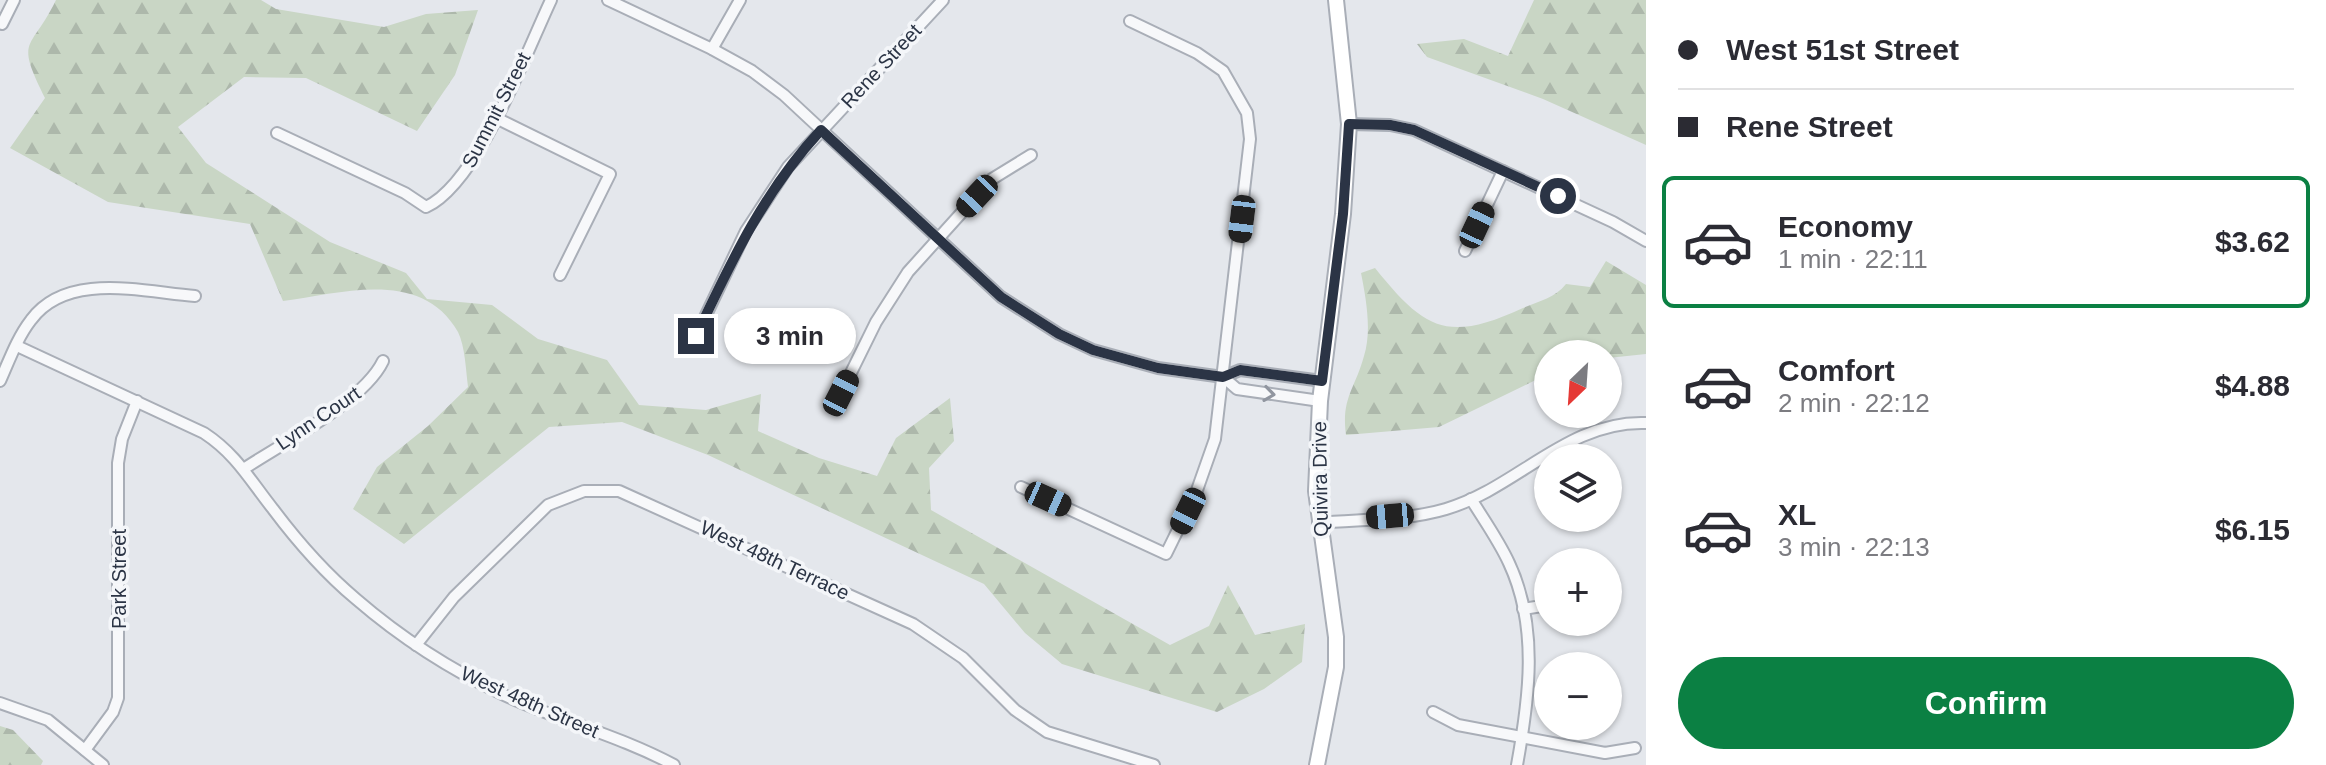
<!DOCTYPE html>
<html lang="en">
<head>
<meta charset="utf-8">
<style>
	:root { --surface:#fff; --page:#f7f7f7; --text:#2b2b33; --muted:#7c7c81; --line:#e1e1e2; --accent:#0b8043 }
	body { margin:0; font-family:Helvetica,sans-serif; background:var(--page); color:var(--text); height:100vh; display:flex; flex-direction:column; font-size:30px; white-space:nowrap }
	* { box-sizing:border-box; margin:0 }
	p { font-size:26px; color:var(--muted) }
	.icon { flex:none; width:44px; height:44px; fill:none; stroke:currentColor; stroke-width:2; stroke-linecap:round; stroke-linejoin:round }
	.map { position:relative; flex:1; overflow:hidden }
	.panel { display:flex; flex-direction:column; background:var(--surface); width:680px }
	.panel>* { flex:none }
	.hud { display:grid; align-content:center; height:176px; padding:0 32px; background:var(--surface) }
	.needle { width:52px; rotate:205deg }
	.fabs { position:absolute; left:1534px; top:340px; display:grid; gap:16px }
	.fabs a { display:grid; place-items:center; width:88px; height:88px; border-radius:50%; background:var(--surface); box-shadow:0 2px 6px #0004; font-size:40px }
	.end { position:absolute; width:36px; height:36px; margin:-18px; border:10px solid #2b3445; background:#fff; box-shadow:0 0 0 4px #fff }
	.from { border-radius:50% }
	.bubble { position:absolute; height:56px; border-radius:28px; background:var(--surface); box-shadow:0 2px 6px #0004; font-size:26px; font-weight:700; line-height:56px; text-align:center }
	.car { position:absolute; width:24px; height:48px; margin:-24px -12px; border-radius:10px; box-shadow:0 0 6px 2px #0007; background:linear-gradient(#222 24%,#8ab4d8 0 40%,#222 0 76%,#8ab4d8 0 86%,#222 0) }
	.hud b { display:flex; align-items:center; gap:28px; height:76px; font-size:30px }
	.hud b+b { border-top:2px solid var(--line) }
	.hud i { width:20px; height:20px; background:var(--text) }
	ul { padding:0; list-style:none }
	li { display:flex; align-items:center; gap:24px; height:132px; margin:0 16px 12px; padding:0 16px; border:4px solid transparent; border-radius:12px }
	li div { flex:1 }
	li b { display:block; font-size:30px }
	li em { font-style:normal; font-weight:700 }
	li.on { border-color:var(--accent) }
	li>.icon { width:72px; height:72px; stroke-width:1.5 }
	.primary-button { display:flex; gap:16px; margin-top:auto; padding:16px 32px }
	.primary-button a { flex:1; height:92px; border-radius:48px; background:var(--accent); color:#fff; font-size:32px; font-weight:700; line-height:92px; text-align:center }
	main { display:flex; flex:1; min-height:0 }
	.map>svg:first-child { display:block }
	.forest { fill:url(#forest-firs) }
	.lines { fill:none; stroke-linecap:round; stroke-linejoin:round }
	.street-casing { stroke:#a9aeb7; stroke-width:14 }
	.secondary-casing { stroke:#a9aeb7; stroke-width:18 }
	.street { stroke:#f7f8fa; stroke-width:10 }
	.secondary { stroke:#fff; stroke-width:14 }
	.oneway { stroke:#9196a0 }
	.route { stroke:#2b3445; stroke-width:10 }
	.labels { text-anchor:middle; dominant-baseline:central; stroke-width:7; stroke-linejoin:round; paint-order:stroke }
	.street-label { font-size:20px; fill:#2b3445; stroke:#f4f6f9 }
</style>
</head>
<body>
<main>
<div class="map">
<svg width="1646" height="765" viewBox="0 0 1646 765">
	<defs>
		<pattern id="forest-firs" width="22" height="20" patternUnits="userSpaceOnUse" patternTransform="scale(2)"><rect width="22" height="20" fill="#c9d6c5"/><path d="M5 1l3.5 6h-7zM16 11l3.5 6h-7z" fill="#adb8ab"/></pattern>
	</defs>
	<rect width="100%" height="100%" fill="#e4e7ec"/>
	<g class="forest">
		<path d="M56 0H261L276 9 384 27 426 14 478 10 455 75 417 131 306 78 244 77 178 127 206 163 330 242 406 273 427 299 492 305 538 339 607 360 639 405 706 410 761 394 758 431 819 458 877 476 896 438 950 398 954 441 929 468 931 510 1170 645 1209 626 1228 585 1255 635 1305 624 1302 662 1264 689 1217 712 1062 664 1025 633 984 584 708 455 622 422 549 427 404 544 353 509 377 467 428 426 468 387C466 371 465 346 458 332 422 268 342 293 283 301L250 224 108 202 10 148 45 98C14 36 31 52 56 0Z"/>
		<polygon points="1534,0 1646,0 1646,145 1543,99 1427,57 1417,44 1464,39 1508,56"/>
		<path d="M1606 261 1646 285V354L1608 358V354H1548V374L1439 427 1346 435C1341 398 1355 389 1364 356 1372 331 1366 298 1361 273L1375 268C1425 330 1447 343 1523 308 1539 301 1555 298 1566 284L1590 287Z"/>
		<polygon points="0,726 13,730 43,761 41,765 0,765"/>
	</g>
	<g class="lines">
		<defs>
			<g id="street">
				<polyline points="608,0 712,49 752,71 784,95 1001,297 1059,334 1093,350 1158,368 1223,377 1240,370 1322,381"/>
				<polyline points="2,24 14,0"/>
				<polyline points="712,49 740,0"/>
				<polyline points="494,117 610,174 560,275"/>
				<polyline points="1349,124 1390,125 1414,130 1613,222 1646,241"/>
				<path d="M277 133 405 193 426 207C478 183 526 53 551 0"/>
				<polyline points="1465,251 1503,171"/>
				<polyline points="696,336 746,231 788,167 943,0"/>
				<path d="M17 346 204 433C236 454 250 480 273 509 297 541 325 573 356 599 400 637 451 670 504 695 560 721 620 736 674 765"/>
				<polyline points="1223,377 1237,389 1320,401"/>
				<path d="M0 381C9 361 17 338 31 320 67 271 143 292 195 296"/>
				<polyline points="841,393 876,322 908,272 992,179 1031,155"/>
				<path d="M245 468C283 443 364 401 383 361"/>
				<polyline points="1021,487 1166,554 1196,493 1215,439 1250,139 1247,113 1223,71 1197,53 1130,21"/>
				<path d="M1471 499C1484 520 1499 541 1509 563 1539 627 1529 699 1517 765"/>
				<path d="M1318 523C1359 519 1406 521 1446 509 1517 488 1568 420 1646 423"/>
				<polyline points="1608,590 1614,587"/>
				<polyline points="1523,609 1548,605"/>
				<polyline points="416,645 454,597 548,505 584,491 619,491 913,624 963,658 1015,710 1047,732 1154,765"/>
				<polyline points="0,703 48,720 103,765"/>
				<polyline points="1433,712 1458,725 1605,753 1635,748"/>
				<polyline points="85,750 113,712 118,698 118,463 122,439 137,401"/>
			</g>
			<polyline id="secondary" points="1317,765 1336,667 1336,637 1316,491 1320,401 1343,214 1349,124 1336,0"/>
		</defs>
		<use href="#street" class="street-casing"/>
		<use href="#secondary" class="secondary-casing"/>
		<use href="#street" class="street"/>
		<use href="#secondary" class="secondary"/>
	</g>
	<defs><path id="oneway-chevron" d="M-2-3.5L2.5 0L-2 3.5" fill="none" stroke-width="1.6" stroke-linecap="round" stroke-linejoin="round" transform="scale(2)"/></defs>
	<use class="oneway" href="#oneway-chevron" transform="translate(1269 394) rotate(8)"/>
	<g class="lines">
		<path class="route" d="M696 336C731 262 764 191 821 130L1001 297 1059 334 1093 350 1158 368 1223 377 1240 370 1322 381 1343 214 1349 124 1390 125 1414 130 1558 196"/>
	</g>
	<g class="labels">
		<g class="street-label">
			<text transform="translate(881 66) rotate(-47)">Rene Street</text>
			<text transform="translate(496 110) rotate(-63)">Summit Street</text>
			<text transform="translate(318 418) rotate(-34)">Lynn Court</text>
			<text transform="translate(1320 479) rotate(-91)">Quivira Drive</text>
			<text transform="translate(775 560) rotate(25)">West 48th Terrace</text>
			<text transform="translate(119 579) rotate(-90)">Park Street</text>
			<text transform="translate(530 702) rotate(24)">West 48th Street</text>
		</g>
	</g>
</svg>
<div class="fabs">
<a><svg class="needle" viewBox="-14 -14 28 28"><path d="M0-13l5 13h-10z" fill="#e53935"/><path d="M0 13l5-13h-10z" fill="#7c7c81"/></svg></a>
<a><svg class="icon" aria-label="layers" viewBox="0 0 24 24"><path d="M12 4l9 5-9 5-9-5zM3 14l9 5 9-5"/></svg></a>
<a>+</a>
<a>−</a>
</div>
<i class="end from" style="left:1558px;top:196px"></i>
<i class="end" style="left:696px;top:336px"></i>
<div class="bubble" style="left:724px;top:308px;width:132px">3 min</div>
<i class="car" style="left:977px;top:196px;rotate:223deg"></i>
<i class="car" style="left:1242px;top:219px;rotate:187deg"></i>
<i class="car" style="left:1477px;top:225px;rotate:25deg"></i>
<i class="car" style="left:841px;top:393px;rotate:27deg"></i>
<i class="car" style="left:1048px;top:499px;rotate:114deg"></i>
<i class="car" style="left:1188px;top:511px;rotate:206deg"></i>
<i class="car" style="left:1390px;top:516px;rotate:265deg"></i>
</div>
<section class="panel">
<div class="hud">
<b><i class="from"></i>West 51st Street</b>
<b><i></i>Rene Street</b>
</div>
<ul>
<li class="on"><svg class="icon" aria-label="car" viewBox="0 0 24 24"><path d="M5 17H2v-5l4-1 3-4h7l3 4 3 1v5h-3M9 17h6M6 11h13"/><circle cx="7" cy="17" r="2"/><circle cx="17" cy="17" r="2"/></svg><div><b>Economy</b><p>1 min · 22:11</p></div><em>$3.62</em></li>
<li><svg class="icon" aria-label="car" viewBox="0 0 24 24"><path d="M5 17H2v-5l4-1 3-4h7l3 4 3 1v5h-3M9 17h6M6 11h13"/><circle cx="7" cy="17" r="2"/><circle cx="17" cy="17" r="2"/></svg><div><b>Comfort</b><p>2 min · 22:12</p></div><em>$4.88</em></li>
<li><svg class="icon" aria-label="car" viewBox="0 0 24 24"><path d="M5 17H2v-5l4-1 3-4h7l3 4 3 1v5h-3M9 17h6M6 11h13"/><circle cx="7" cy="17" r="2"/><circle cx="17" cy="17" r="2"/></svg><div><b>XL</b><p>3 min · 22:13</p></div><em>$6.15</em></li>
</ul>
<div class="primary-button"><a>Confirm</a></div>
</section>
</main>
</body>
</html>
